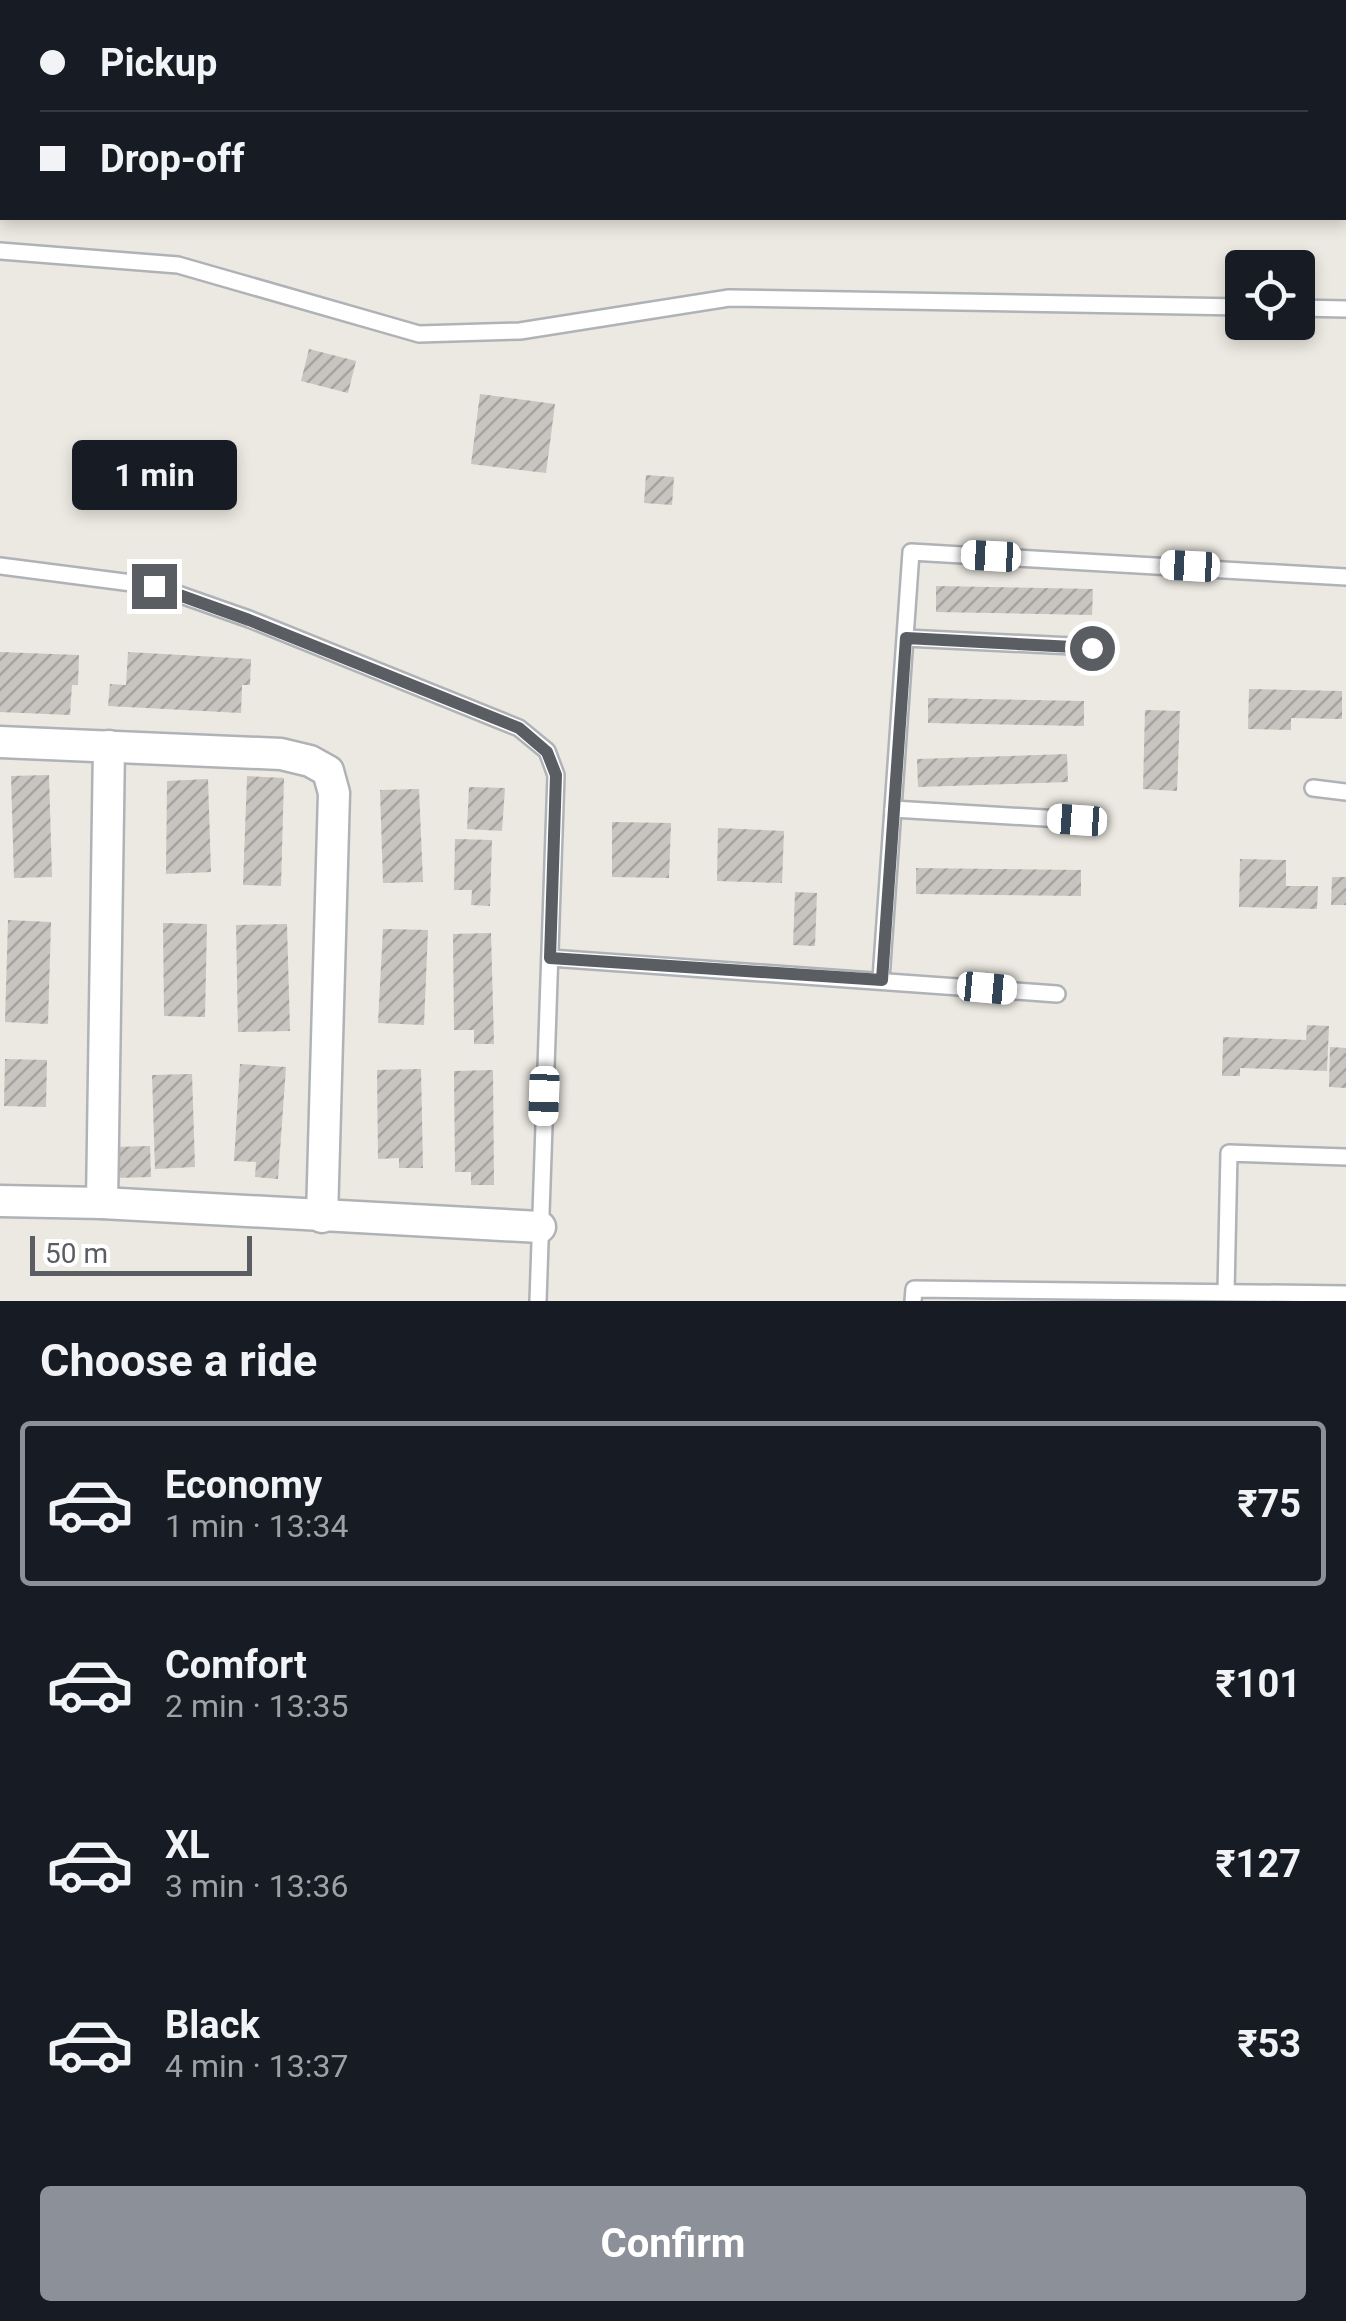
<!DOCTYPE html>
<html lang="en">
<head>
<meta charset="utf-8">
<style>
	:root { --surface:#171b24; --page:#20242c; --text:#f1f3f6; --muted:#9ea1a6; --line:#363941; --accent:#8c9099 }
	body { margin:0; font-family:Roboto,sans-serif; background:var(--page); color:var(--text); height:100vh; display:flex; flex-direction:column; font-size:38px; white-space:nowrap }
	* { box-sizing:border-box; margin:0 }
	p { font-size:32px; color:var(--muted) }
	.icon { flex:none; width:55px; height:55px; fill:none; stroke:currentColor; stroke-width:2; stroke-linecap:round; stroke-linejoin:round }
	.map { position:relative; height:1301px; overflow:hidden }
	.side { display:flex; flex-direction:column; background:var(--surface); flex:1 }
	.side>* { flex:none }
	.top-card { position:absolute; left:0px; top:0px; width:1348px; height:220px; box-shadow:0 5px 15px #0003; display:grid; align-content:center; height:220px; padding:0 40px; background:var(--surface) }
	.tools { position:absolute; left:1225px; top:250px; display:grid; gap:20px }
	.tools a { display:grid; place-items:center; width:90px; height:90px; border-radius:10px; background:var(--surface); box-shadow:0 5px 15px #0003; font-size:50px }
	.scale { position:absolute; left:30px; bottom:25px; width:222px; box-sizing:border-box; padding-left:10px; border:5px solid #5a5e62; border-top:0; font-size:28px; line-height:35px; white-space:nowrap; color:#5a5e62; -webkit-text-stroke:8px #fff; paint-order:stroke }
	.end { position:absolute; width:45px; height:45px; margin:-22px; border:12px solid #5a5e62; background:#fff; box-shadow:0 0 0 5px #fff }
	.from { border-radius:50% }
	.bubble { position:absolute; height:70px; border-radius:10px; background:var(--surface); box-shadow:0 5px 15px #0003; font-size:32px; font-weight:700; line-height:70px; text-align:center }
	.car { position:absolute; width:30px; height:60px; margin:-30px -15px; border-radius:12px; box-shadow:0 0 8px 2px #0007; background:linear-gradient(#fff 24%,#345 0 40%,#fff 0 76%,#345 0 86%,#fff 0) }
	.top-card b { display:flex; align-items:center; gap:35px; height:95px; font-size:38px }
	.top-card b+b { border-top:2px solid var(--line) }
	.top-card i { width:25px; height:25px; background:var(--text) }
	ul { padding:0; list-style:none }
	li { display:flex; align-items:center; gap:30px; height:165px; margin:0 20px 15px; padding:0 20px; border:5px solid transparent; border-radius:10px }
	li div { flex:1 }
	li b { display:block; font-size:38px }
	li em { font-style:normal; font-weight:700 }
	li.selected { border-color:var(--accent) }
	li>.icon { width:90px; height:90px; stroke-width:1.5 }
	h2 { padding:0 40px; font-size:45px; line-height:120px }
	.cta { display:flex; gap:20px; margin-top:auto; padding:20px 40px }
	.cta a { flex:1; height:115px; border-radius:10px; background:var(--accent); color:#fff; font-size:40px; font-weight:700; line-height:115px; text-align:center }
	.map>svg:first-child { display:block }
	.building { fill:url(#building-hatch) }
	.lines { fill:none; stroke-linecap:round; stroke-linejoin:round }
	.service-casing { stroke:#afb2b6; stroke-width:20 }
	.minor-casing { stroke:#afb2b6; stroke-width:35 }
	.service { stroke:#fff; stroke-width:15 }
	.minor { stroke:#fff; stroke-width:30 }
	.route { stroke:#5a5e62; stroke-width:12 }
</style>
</head>
<body>
<div class="map">
<svg width="1346" height="1301" viewBox="0 0 1346 1301">
	<defs>
		<pattern id="building-hatch" width="6" height="6" patternUnits="userSpaceOnUse" patternTransform="scale(2.5)"><rect width="6" height="6" fill="#c8c4bf"/><path d="M-1 1l2-2M0 6l6-6M5 7l2-2" fill="none" stroke="#a5a29f"/></pattern>
	</defs>
	<rect width="100%" height="100%" fill="#ece9e2"/>
	<g class="building">
		<polygon points="309,349 356,361 348,393 301,381"/>
		<polygon points="480,394 555,404 546,473 471,464"/>
		<polygon points="646,475 674,477 672,505 644,503"/>
		<polygon points="936,586 1093,589 1092,615 936,612"/>
		<polygon points="0,652 79,655 78,685 72,685 70,715 0,712"/>
		<polygon points="128,652 251,659 250,685 242,685 241,713 108,706 110,684 126,685"/>
		<polygon points="1249,689 1342,691 1342,719 1291,718 1291,730 1248,729"/>
		<polygon points="928,698 1084,701 1084,726 928,723"/>
		<polygon points="1145,710 1180,711 1177,791 1143,789"/>
		<polygon points="1067,754 1068,782 918,787 917,759"/>
		<polygon points="49,775 52,877 14,878 11,776"/>
		<polygon points="247,776 284,778 281,886 243,885"/>
		<polygon points="208,779 211,872 166,874 167,781"/>
		<polygon points="469,787 505,788 502,831 467,829"/>
		<polygon points="419,789 423,882 383,883 380,790"/>
		<polygon points="612,822 671,823 669,878 612,877"/>
		<polygon points="718,828 784,831 782,883 717,881"/>
		<polygon points="455,839 492,840 490,906 471,905 472,890 454,890"/>
		<polygon points="1240,859 1286,860 1286,886 1318,886 1317,909 1239,907"/>
		<polygon points="916,868 1081,870 1081,896 916,894"/>
		<polygon points="1332,877 1346,877 1346,905 1331,905"/>
		<polygon points="795,892 817,893 815,946 793,945"/>
		<polygon points="8,920 51,922 48,1024 5,1022"/>
		<polygon points="163,923 207,924 205,1017 164,1016"/>
		<polygon points="287,924 290,1031 238,1032 236,925"/>
		<polygon points="383,929 428,930 424,1025 378,1023"/>
		<polygon points="491,933 494,1044 474,1044 474,1030 454,1030 453,934"/>
		<polygon points="1307,1025 1329,1026 1327,1071 1240,1068 1240,1076 1222,1076 1223,1037 1306,1040"/>
		<polygon points="1330,1047 1346,1048 1346,1088 1329,1087"/>
		<polygon points="5,1059 47,1060 46,1107 4,1106"/>
		<polygon points="240,1064 286,1067 278,1179 255,1177 256,1162 234,1161"/>
		<polygon points="421,1069 423,1168 399,1168 399,1158 378,1159 377,1070"/>
		<polygon points="493,1070 494,1185 471,1185 471,1172 455,1172 454,1071"/>
		<polygon points="192,1074 195,1167 155,1169 152,1075"/>
		<polygon points="150,1146 151,1177 115,1178 114,1147"/>
	</g>
	<g class="lines">
		<defs>
			<g id="service">
				<polyline points="0,251 178,265 419,334 520,331 729,298 1242,307"/>
				<polyline points="1298,308 1346,309"/>
				<polyline points="0,566 155,586 249,619 519,728 547,751 556,775 538,1301"/>
				<polyline points="906,638 1093,647"/>
				<polyline points="1313,788 1346,792"/>
				<polyline points="893,809 1077,820"/>
				<polyline points="550,958 1057,994"/>
				<polyline points="881,979 911,552 1346,577"/>
				<polyline points="1226,1292 1229,1153 1346,1157"/>
				<polyline points="913,1301 914,1289 1346,1294"/>
			</g>
			<g id="minor">
				<polyline points="0,742 281,754 310,761 328,771 334,793 322,1217"/>
				<polyline points="0,1201 102,1203 540,1227"/>
				<polyline points="102,1203 109,746"/>
			</g>
		</defs>
		<use href="#service" class="service-casing"/>
		<use href="#minor" class="minor-casing"/>
		<use href="#service" class="service"/>
		<use href="#minor" class="minor"/>
	</g>
	<g class="lines">
		<polyline class="route" points="154,586 249,620 519,728 547,752 556,775 550,958 882,980 906,638 1092,648"/>
	</g>
</svg>
<div class="tools">
<a><svg class="icon" aria-label="locate" viewBox="0 0 24 24"><circle cx="12" cy="12" r="6"/><path d="M12 2v4M12 18v4M2 12h4M18 12h4"/></svg></a>
</div>
<div class="scale">50 m</div>
<i class="end from" style="left:1092px;top:648px"></i>
<i class="end" style="left:154px;top:586px"></i>
<div class="bubble" style="left:72px;top:440px;width:165px">1 min</div>
<i class="car" style="left:991px;top:556px;rotate:273deg"></i>
<i class="car" style="left:1190px;top:566px;rotate:273deg"></i>
<i class="car" style="left:1077px;top:820px;rotate:274deg"></i>
<i class="car" style="left:987px;top:988px;rotate:95deg"></i>
<i class="car" style="left:544px;top:1096px;rotate:182deg"></i>
<div class="top-card">
<b><i class="from"></i>Pickup</b>
<b><i></i>Drop-off</b>
</div>
</div>
<section class="side">
<h2>Choose a ride</h2>
<ul>
<li class="selected"><svg class="icon" aria-label="car" viewBox="0 0 24 24"><path d="M5 17H2v-5l4-1 3-4h7l3 4 3 1v5h-3M9 17h6M6 11h13"/><circle cx="7" cy="17" r="2"/><circle cx="17" cy="17" r="2"/></svg><div><b>Economy</b><p>1 min · 13:34</p></div><em>₹75</em></li>
<li><svg class="icon" aria-label="car" viewBox="0 0 24 24"><path d="M5 17H2v-5l4-1 3-4h7l3 4 3 1v5h-3M9 17h6M6 11h13"/><circle cx="7" cy="17" r="2"/><circle cx="17" cy="17" r="2"/></svg><div><b>Comfort</b><p>2 min · 13:35</p></div><em>₹101</em></li>
<li><svg class="icon" aria-label="car" viewBox="0 0 24 24"><path d="M5 17H2v-5l4-1 3-4h7l3 4 3 1v5h-3M9 17h6M6 11h13"/><circle cx="7" cy="17" r="2"/><circle cx="17" cy="17" r="2"/></svg><div><b>XL</b><p>3 min · 13:36</p></div><em>₹127</em></li>
<li><svg class="icon" aria-label="car" viewBox="0 0 24 24"><path d="M5 17H2v-5l4-1 3-4h7l3 4 3 1v5h-3M9 17h6M6 11h13"/><circle cx="7" cy="17" r="2"/><circle cx="17" cy="17" r="2"/></svg><div><b>Black</b><p>4 min · 13:37</p></div><em>₹53</em></li>
</ul>
<div class="cta"><a>Confirm</a></div>
</section>
</body>
</html>
